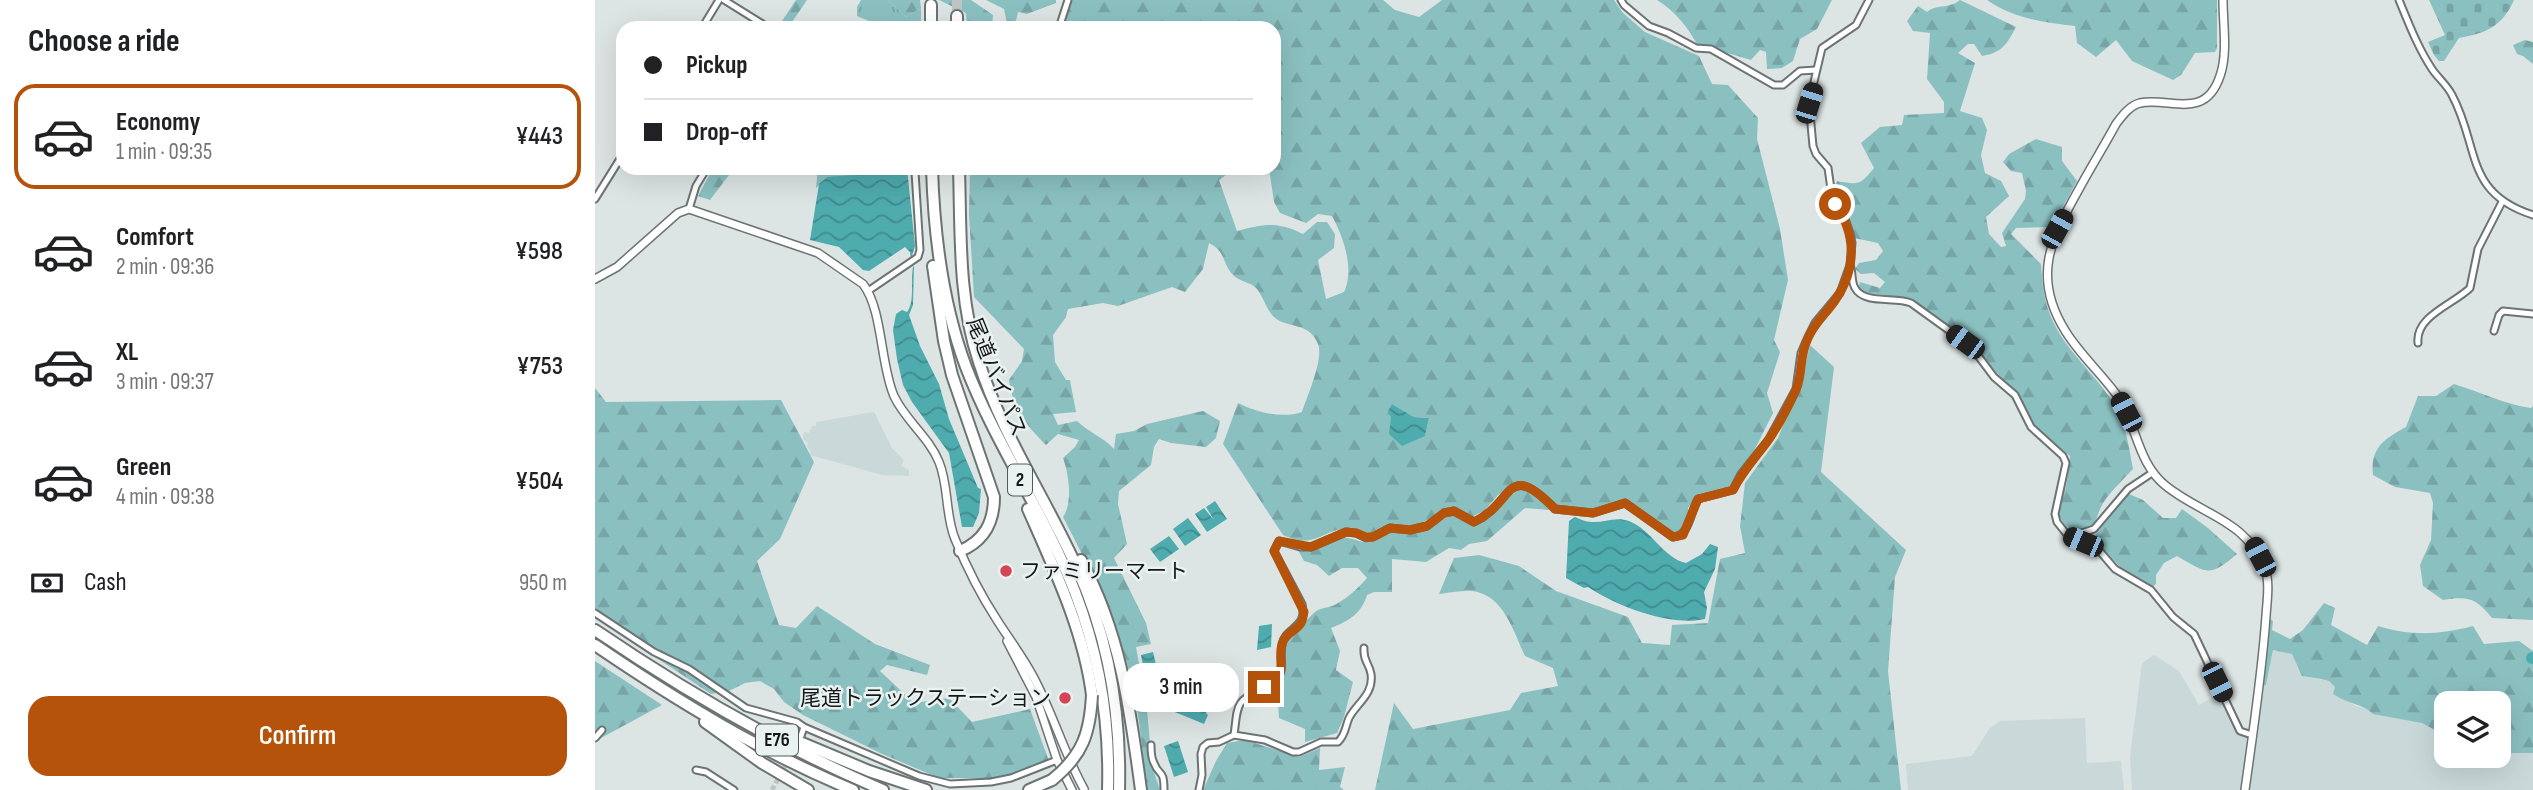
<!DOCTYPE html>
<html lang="en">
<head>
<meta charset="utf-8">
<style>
	:root { --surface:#fff; --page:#f6f6f6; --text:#202124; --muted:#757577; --line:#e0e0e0; --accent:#b45309 }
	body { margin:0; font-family:"Sofia Sans Condensed","Noto Sans JP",sans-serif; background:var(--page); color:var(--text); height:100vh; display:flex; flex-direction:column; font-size:26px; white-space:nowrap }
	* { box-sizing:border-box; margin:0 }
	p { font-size:23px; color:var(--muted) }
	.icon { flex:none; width:38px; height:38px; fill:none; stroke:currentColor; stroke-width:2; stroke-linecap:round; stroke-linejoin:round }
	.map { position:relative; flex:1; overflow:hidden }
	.sheet { display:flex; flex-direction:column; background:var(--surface); width:595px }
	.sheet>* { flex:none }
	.top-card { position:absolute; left:21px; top:21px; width:665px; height:154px; border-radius:21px; box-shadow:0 7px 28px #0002; display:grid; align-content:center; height:154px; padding:0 28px; background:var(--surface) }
	.controls { position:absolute; left:1839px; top:691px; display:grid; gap:14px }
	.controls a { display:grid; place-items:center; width:77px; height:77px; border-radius:14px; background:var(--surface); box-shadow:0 7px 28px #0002; font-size:35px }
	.end { position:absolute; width:32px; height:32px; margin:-16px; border:9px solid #b45309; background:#fff; box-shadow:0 0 0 4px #fff }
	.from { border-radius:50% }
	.bubble { position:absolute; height:49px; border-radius:21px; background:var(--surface); box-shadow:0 7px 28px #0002; font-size:23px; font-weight:600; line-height:49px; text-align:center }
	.car { position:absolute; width:21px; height:42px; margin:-21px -10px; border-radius:9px; box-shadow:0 0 5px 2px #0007; background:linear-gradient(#222 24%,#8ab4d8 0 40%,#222 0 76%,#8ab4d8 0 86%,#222 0) }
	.top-card b { display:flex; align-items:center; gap:24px; height:66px; font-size:26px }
	.top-card b+b { border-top:2px solid var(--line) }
	.top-card i { width:18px; height:18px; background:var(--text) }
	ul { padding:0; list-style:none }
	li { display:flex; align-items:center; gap:21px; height:105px; margin:0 14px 10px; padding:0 14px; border:4px solid transparent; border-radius:21px }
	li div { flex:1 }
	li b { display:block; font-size:26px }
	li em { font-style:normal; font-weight:600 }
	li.active { border-color:var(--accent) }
	li>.icon { width:63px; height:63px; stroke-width:1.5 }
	h2 { padding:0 28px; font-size:32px; line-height:84px }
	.pay { display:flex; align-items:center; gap:18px; height:77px; padding:0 28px; font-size:26px }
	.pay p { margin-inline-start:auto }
	.action { display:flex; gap:14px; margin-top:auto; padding:14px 28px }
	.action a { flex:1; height:80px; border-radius:21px; background:var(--accent); color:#fff; font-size:28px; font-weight:600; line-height:80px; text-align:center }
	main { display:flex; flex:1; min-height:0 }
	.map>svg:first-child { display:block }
	.built { fill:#c9d9d9 }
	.grass { fill:url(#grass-tufts) }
	.forest { fill:url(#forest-firs); fill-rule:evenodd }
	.cemetery { fill:url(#cemetery-stones) }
	.water { fill:url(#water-waves) }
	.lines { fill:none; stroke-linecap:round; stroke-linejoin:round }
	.river { stroke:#4eabae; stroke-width:12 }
	.minor-tunnel { stroke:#bfc5c5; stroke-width:5; stroke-dasharray:5 2.5; stroke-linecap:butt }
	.motorway-tunnel { stroke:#bfc5c5; stroke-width:10; stroke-dasharray:10 5; stroke-linecap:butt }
	.minor-casing { stroke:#6d7373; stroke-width:9 }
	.tertiary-casing { stroke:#6d7373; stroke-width:10 }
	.motorway-casing { stroke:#6d7373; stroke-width:14 }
	.minor { stroke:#fff; stroke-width:5 }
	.tertiary { stroke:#fff; stroke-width:7 }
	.motorway { stroke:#fff; stroke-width:10 }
	.motorway-bridge-casing { stroke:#6d7373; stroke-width:14; stroke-linecap:butt }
	.motorway-bridge { stroke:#fff; stroke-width:10 }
	.route { stroke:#b45309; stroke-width:9 }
	.poi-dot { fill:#d64555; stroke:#eaf1f1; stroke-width:2.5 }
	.labels { text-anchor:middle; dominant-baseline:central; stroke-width:5; stroke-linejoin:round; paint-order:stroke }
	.shield { fill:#eaf1f1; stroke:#565959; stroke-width:2 }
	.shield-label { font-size:19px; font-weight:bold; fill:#161818 }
	.street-label { font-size:21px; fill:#161818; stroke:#eaf1f1 }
	.poi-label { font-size:21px; fill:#161818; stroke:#eaf1f1; text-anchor:start }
</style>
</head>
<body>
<main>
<section class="sheet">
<h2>Choose a ride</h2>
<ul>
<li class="active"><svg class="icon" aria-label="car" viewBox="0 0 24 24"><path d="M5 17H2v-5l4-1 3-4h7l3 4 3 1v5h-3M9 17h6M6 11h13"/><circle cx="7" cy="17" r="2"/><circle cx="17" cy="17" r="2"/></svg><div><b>Economy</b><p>1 min · 09:35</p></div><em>¥443</em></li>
<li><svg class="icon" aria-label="car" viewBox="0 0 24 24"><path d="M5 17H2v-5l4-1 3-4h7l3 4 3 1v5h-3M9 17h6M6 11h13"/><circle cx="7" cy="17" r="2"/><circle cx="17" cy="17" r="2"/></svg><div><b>Comfort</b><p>2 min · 09:36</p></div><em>¥598</em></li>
<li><svg class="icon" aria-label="car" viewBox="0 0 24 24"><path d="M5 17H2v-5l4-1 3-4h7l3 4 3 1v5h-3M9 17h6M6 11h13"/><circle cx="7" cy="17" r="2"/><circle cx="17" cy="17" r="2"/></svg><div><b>XL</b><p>3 min · 09:37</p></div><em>¥753</em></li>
<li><svg class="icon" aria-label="car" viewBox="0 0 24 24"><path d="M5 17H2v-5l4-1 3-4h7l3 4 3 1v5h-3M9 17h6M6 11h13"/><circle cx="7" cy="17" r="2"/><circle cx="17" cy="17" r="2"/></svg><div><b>Green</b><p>4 min · 09:38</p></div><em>¥504</em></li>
</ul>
<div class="pay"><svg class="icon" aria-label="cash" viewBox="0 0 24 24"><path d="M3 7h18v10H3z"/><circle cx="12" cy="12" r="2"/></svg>Cash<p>950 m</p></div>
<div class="action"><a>Confirm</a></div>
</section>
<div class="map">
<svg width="1938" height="790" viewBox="0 0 1938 790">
	<defs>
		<pattern id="grass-tufts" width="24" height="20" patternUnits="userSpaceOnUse" patternTransform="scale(1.75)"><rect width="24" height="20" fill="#8bc0c1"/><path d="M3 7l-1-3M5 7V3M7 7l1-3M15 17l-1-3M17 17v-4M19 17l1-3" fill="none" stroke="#77a4a5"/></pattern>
		<pattern id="forest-firs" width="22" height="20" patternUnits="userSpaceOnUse" patternTransform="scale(1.75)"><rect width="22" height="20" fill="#8bc0c1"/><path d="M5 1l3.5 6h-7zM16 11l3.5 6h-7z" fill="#77a4a5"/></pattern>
		<pattern id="cemetery-stones" width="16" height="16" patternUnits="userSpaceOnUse" patternTransform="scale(1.75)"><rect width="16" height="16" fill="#8bc0c1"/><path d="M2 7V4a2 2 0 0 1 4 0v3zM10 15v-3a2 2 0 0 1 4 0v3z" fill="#77a4a5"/></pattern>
		<pattern id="water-waves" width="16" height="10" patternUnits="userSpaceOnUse" patternTransform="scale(1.75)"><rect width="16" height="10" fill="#4eabae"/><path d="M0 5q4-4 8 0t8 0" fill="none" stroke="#408a8d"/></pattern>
	</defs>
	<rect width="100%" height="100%" fill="#dde4e4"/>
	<g class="built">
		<polygon points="279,412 297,448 309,460 306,466 314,470 314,476 287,475 215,455 216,451 212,447 213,443 208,439 209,432 214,433 217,426 221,426 221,422"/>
		<polygon points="1678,650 1697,654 1707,676 1734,681 1760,706 1827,723 1851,736 1852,756 1904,756 1904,753 1938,753 1938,790 1537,790 1535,757 1547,663 1559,655 1584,671 1604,705 1624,694 1644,734 1662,734 1667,687 1671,685"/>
		<polygon points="1490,718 1492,763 1526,761 1529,790 1313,790 1311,764 1377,756 1395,728 1405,721"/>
	</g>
	<polygon class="grass" points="266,0 293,0 311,17 326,8 326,28 279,28 274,21 262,16 262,7"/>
	<g class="forest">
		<polygon points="201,0 212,0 193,28 185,24"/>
		<polygon points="293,0 325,0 326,8 311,17"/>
		<polygon points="344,0 376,0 398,15 397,28 372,28 371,13"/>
		<polygon points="391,0 461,0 461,3 432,14 423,12 420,25 413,28 409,9"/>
		<path d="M476 0H788L800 10 824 17 847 0H1019L1028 13 1050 32 1104 56 1117 84 1133 85 1163 118 1162 139 1185 229 1193 280 1179 340 1185 352 1172 393 1178 413 1157 455 1136 486 1104 494 1093 508 1094 516 1084 535 1075 534 1032 500 996 511 962 507C950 494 941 485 924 481L903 495 889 511 876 517 854 508 821 526 808 528 797 525 776 534C769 532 761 527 754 528 725 530 721 550 688 535L628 444 643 403C661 412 687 419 707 412 712 396 729 359 723 344 714 321 692 329 679 317 671 309 669 298 662 289 656 282 646 282 639 276 627 265 632 252 614 243L608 269 590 292 577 287 523 306 508 303 473 309 471 317 458 335 460 362 471 380H475L481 412 458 414 463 425 482 421C493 432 508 437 519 449L521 434 539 431 552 424 608 411 625 421 621 438 611 447 576 443 564 439 559 447 556 465 524 491 523 504 532 544 519 558 551 623 556 644 541 647 552 709 557 766 565 790H552C547 753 545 714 536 677 521 620 495 569 468 517 478 502 474 475 468 458L480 447 484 440 463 434 451 445C431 425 418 409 414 380L427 361 429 349 379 297 374 214 375 168H641L624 180 642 231C669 224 682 221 708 234L722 222H732L740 234 739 248 723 260 731 299 749 292C760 269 748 236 737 216L723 214 711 223 685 213 679 202 674 168H679V28H467ZM797 404 819 417 834 418 830 436 795 434Z"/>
		<path d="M1062 0H1237L1222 29 1205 39 1198 61 1187 68 1172 69 1171 52 1165 50 1156 60 1102 44C1091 25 1081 12 1062 0Z"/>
		<path d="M1365 0 1421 27C1412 44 1407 53 1387 56L1379 44H1373L1363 53 1380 63 1365 111 1387 118 1392 130 1386 155 1390 173 1406 181 1414 196 1391 217 1394 234 1406 247 1411 246 1407 233 1430 199 1431 191 1427 173 1416 171 1408 162 1414 154 1441 139 1467 147V161L1482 181 1457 227 1421 228 1416 234 1446 264C1447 282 1449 301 1456 317 1470 351 1502 375 1520 406 1531 424 1534 448 1538 469 1528 480 1513 493 1506 507 1503 513 1502 521 1496 526 1482 538 1466 526 1463 511L1471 487 1475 456 1438 425 1419 391 1382 352 1311 299 1279 296 1263 290 1265 282 1285 288 1290 282 1279 273 1266 274 1260 269 1264 263 1281 260 1288 251 1283 243 1259 238 1252 216 1239 192 1242 181C1264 185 1265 185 1279 168L1266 143 1285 127 1307 125 1309 115 1349 113V102L1332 79 1335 33 1318 31 1312 21 1323 6 1332 12C1343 3 1352 10 1365 0Z"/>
		<path d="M1392 0H1622V48L1620 52 1600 53 1586 75 1578 80 1537 61 1521 40 1501 57 1482 43 1480 26C1449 23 1418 18 1392 0Z"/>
		<polygon points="1930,40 1938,42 1938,64 1928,56 1922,54 1918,45"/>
		<polygon points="118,168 146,168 134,175 115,200 103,196"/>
		<path d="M223 168H263C257 181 244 177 232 177L221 188Z"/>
		<path d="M1215 345 1239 367 1226 472 1311 550 1300 577 1293 671 1306 790H780L799 703 818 729 915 710 926 693 963 686 958 668 930 656C918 631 909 595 877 591 867 590 855 593 844 594L859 558 884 555 924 566 961 591 1033 617 1047 643 1075 645 1077 625 1113 623 1125 559 1150 553 1145 526 1150 483 1183 438 1208 374Z"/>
		<path d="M1859 384C1885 392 1909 404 1936 408L1938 406V620L1897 618C1881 598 1873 596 1848 600L1828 586 1825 565 1836 540 1838 503 1835 493 1800 487 1778 475C1775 448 1789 439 1811 427L1823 396H1841Z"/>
		<polygon points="0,388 11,402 186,400 219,462 185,539 162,561 184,625 201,628 222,606 280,644 335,665 332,675 292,665 285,671 319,703 354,698 377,722 435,709 454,761 405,778 344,778 285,753 208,715 189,702 179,689 165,681 150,683 134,691 116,694 0,617"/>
		<path d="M927 488 939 490 954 510 930 508 892 541 874 544 866 550 854 548 831 562 797 559V592H779L772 595C766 614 754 621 736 628L745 651 741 670 758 682 749 717 742 733 710 742V729L684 718 682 686 689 678C691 668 687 655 690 645 692 641 719 611 723 610 730 607 736 608 743 603 754 597 763 588 772 578L763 568H747L734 576 722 565 709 561 703 550C723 551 730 540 746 538 758 536 768 546 780 541 785 539 788 535 793 530 801 530 807 535 815 534 830 533 844 521 857 514L880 526C898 517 909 498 927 488Z"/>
		<path d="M1534 494 1548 500 1568 518H1581L1587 509 1613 528 1642 554C1614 578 1612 573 1582 556L1569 563 1561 575V584L1556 588 1543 578 1529 571 1498 539 1521 506Z"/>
		<path d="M1729 603 1740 608 1736 625 1772 645 1783 626C1817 636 1843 635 1878 626L1889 644 1924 641 1938 651V753H1904V704H1852L1851 736 1827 723 1778 714C1770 705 1751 703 1738 694L1740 687 1734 681 1726 679 1707 676 1697 654 1678 650 1671 685 1667 687 1675 619 1678 621 1677 630 1695 639 1708 630Z"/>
		<polygon points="0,661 67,705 6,738 0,738"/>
		<polygon points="650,740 704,757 725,748 724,770 750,767 745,787 749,790 608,790 621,761 632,743"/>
	</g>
	<path class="cemetery" d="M1834 0H1919C1907 27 1891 33 1864 38L1849 61H1844L1839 55 1833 42 1850 35Z"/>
	<g class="water">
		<polygon points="263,168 312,168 320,246 316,259 315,252 310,247 274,271 268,270 244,247 215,240 224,184 232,177 258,175"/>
		<path d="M319 264 318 305 314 315 325 346 344 384 354 419 383 488 386 489 384 513 378 527H367L354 453 317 402 308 385 302 359 298 330 301 314 307 310 312 312C321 300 314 278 319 264Z"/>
		<polygon points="797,404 819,417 834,418 830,436 807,446 794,434 796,417 793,411"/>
		<polygon points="620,501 632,519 612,532 600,514 609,508 619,520 611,507"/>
		<path d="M980 517C985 519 991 522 996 522 1009 523 1020 516 1034 521 1057 530 1068 558 1091 563L1107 554 1115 544 1123 547 1120 569 1109 592 1112 608 1110 619C1076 627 1021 606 993 587L989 588 971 578 974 521Z"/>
		<polygon points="593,518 606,535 590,546 578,529"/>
		<polygon points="574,536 584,549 565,562 555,549"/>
		<polygon points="677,624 676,647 662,650 664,626"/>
		<polygon points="558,652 564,677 551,680 546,655"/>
		<polygon points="572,672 591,680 588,689 592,680 601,684 600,687 602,685 621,692 614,707 606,703 610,691 605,703 566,686"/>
		<polygon points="565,689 573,693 571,701 575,693 604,706 603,710 605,705 613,709 611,713 613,715 609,724 558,703"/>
		<polygon points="583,741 593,772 579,777 569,746"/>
	</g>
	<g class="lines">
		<polyline class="river" points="1937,658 1938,658"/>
		<polyline class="minor-tunnel" points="177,790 200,748"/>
		<polyline class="motorway-tunnel" points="362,0 362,16"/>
		<defs>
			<g id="minor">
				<polyline points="129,0 174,28"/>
				<polyline points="1026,0 1029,5 1054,26 1073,33 1101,48 1116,49 1179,85 1188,85 1205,71 1221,70"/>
				<path d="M1804 0C1814 24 1823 48 1837 69 1843 78 1852 85 1857 95 1885 147 1869 193 1938 215"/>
				<polyline points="107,28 124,0"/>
				<polyline points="464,28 473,0"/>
				<polyline points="343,171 352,168"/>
				<polyline points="0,199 28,154"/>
				<polyline points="94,209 101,186 112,168"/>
				<path d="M1255 265C1258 272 1256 282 1260 288 1269 305 1301 296 1316 303L1370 342 1381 353 1399 377 1420 395 1436 427 1468 456 1471 463 1460 514 1462 522 1474 537 1502 548 1520 569 1556 590 1578 617 1599 634 1645 731 1657 735"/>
				<polyline points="273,291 323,257 325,250 320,172 325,169"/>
				<polyline points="1899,331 1904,315 1908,311 1938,314"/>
				<path d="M1823 343C1820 316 1859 304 1875 288L1883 249 1907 202"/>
				<polyline points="1474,537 1499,529 1533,489 1557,473"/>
				<polyline points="0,613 59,652 94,669 151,708 202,722 209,727"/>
				<path d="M639 735C643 707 639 701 667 689 672 686 677 685 681 681 691 670 684 657 687 645 690 626 713 629 707 604L679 551 684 541 705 547H716L751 532 761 533 771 538 778 537 795 528 815 530 832 526 849 513 859 511 879 522C920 503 910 458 960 509L998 513 1030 503 1078 537C1095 536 1095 512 1103 499L1138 490 1146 474 1174 439 1201 389 1206 353 1213 337 1220 323 1245 293 1255 265 1257 243 1255 233 1249 216 1237 196 1233 168 1221 154 1218 146 1214 103 1227 48 1261 25 1274 0"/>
				<polyline points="206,736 209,727 324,776 355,784 396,782 416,778 462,760"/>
				<polyline points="0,738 7,730"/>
				<path d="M556 745C556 750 556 758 559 763 564 777 569 768 569 790"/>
				<polyline points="101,770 111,772 139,790"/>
				<path d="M604 790 607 775 606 754 608 747 613 743 624 742 639 735 670 740 698 752H704L726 742H743C751 734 750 727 754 718 762 703 779 694 776 674 774 662 768 662 769 648"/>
			</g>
			<g id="tertiary">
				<path d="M1628 0C1628 24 1633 54 1625 76 1610 121 1575 97 1545 103 1534 106 1527 116 1521 124 1509 146 1496 167 1484 189 1456 239 1436 277 1471 332 1486 356 1508 375 1524 398 1542 427 1543 464 1571 486 1607 515 1652 520 1670 569 1675 583 1672 600 1671 616 1667 674 1658 732 1650 790"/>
				<path d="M0 279 22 267 83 213 94 209 223 253 268 284C288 310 285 364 299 396 310 420 334 437 344 462 354 486 350 515 360 539 372 568 385 594 402 620 414 639 428 657 439 678 458 714 469 753 489 789"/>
				<polyline points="412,641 441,697 462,760 477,790"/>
			</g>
			<g id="motorway">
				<polyline points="336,5 336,28"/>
				<polyline points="362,16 362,28"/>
				<path d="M337 168C339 235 347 303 371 367 401 445 450 514 480 592 505 657 515 721 513 790"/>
				<path d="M364 168C366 234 363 299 384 362 407 435 451 499 482 568 514 639 526 712 524 790"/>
				<path d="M338 266 349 341 357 375 399 497C399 523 389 541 365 551"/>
				<path d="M433 509C459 568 489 631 497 695"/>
				<path d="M486 560C526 635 535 708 546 790"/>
				<path d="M0 630C91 692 186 747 288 790"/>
				<path d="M0 645C82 701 166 752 258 790"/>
				<polyline points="110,722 167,763 213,790"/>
				<polyline points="181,732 274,771 331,790"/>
				<polyline points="434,790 457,780"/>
			</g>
		</defs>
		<use href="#minor" class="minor-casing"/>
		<use href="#tertiary" class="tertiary-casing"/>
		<use href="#motorway" class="motorway-casing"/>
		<use href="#minor" class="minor"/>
		<use href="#tertiary" class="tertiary"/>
		<use href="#motorway" class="motorway"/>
		<defs>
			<path id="motorway-bridge" d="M457 780C488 755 495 733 497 695"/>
		</defs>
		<use href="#motorway-bridge" class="motorway-bridge-casing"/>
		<use href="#motorway-bridge" class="motorway-bridge"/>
	</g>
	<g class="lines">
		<path class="route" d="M669 687C695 677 682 663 687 644 689 634 701 631 706 623 708 620 708 616 709 612L679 551 684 541 716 547 751 532 761 533 771 537H778L795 528 815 530 832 526 849 513 859 511 879 522C920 503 910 458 960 509L998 513 1030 503 1078 537 1088 535 1103 499 1138 490C1147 472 1160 458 1172 442 1183 427 1193 407 1201 390 1208 373 1204 356 1213 338 1220 322 1232 313 1241 299 1262 268 1261 233 1240 204"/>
	</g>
	<g class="poi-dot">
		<circle cx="411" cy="571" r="7"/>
		<circle cx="470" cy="698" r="7"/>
	</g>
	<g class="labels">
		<g class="shield">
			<rect x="413" y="464.5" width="24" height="31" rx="5"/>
			<rect x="161" y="724.5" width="42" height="31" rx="5"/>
		</g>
		<g class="shield-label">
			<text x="425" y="480">2</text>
			<text x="182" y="740">E76</text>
		</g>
		<g class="street-label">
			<text transform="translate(401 377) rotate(68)">尾道バイパス</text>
		</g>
		<g class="poi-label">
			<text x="425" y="571">ファミリーマート</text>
			<text x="456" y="698" text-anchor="end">尾道トラックステーション</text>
		</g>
	</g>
</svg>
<div class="controls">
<a><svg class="icon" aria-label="layers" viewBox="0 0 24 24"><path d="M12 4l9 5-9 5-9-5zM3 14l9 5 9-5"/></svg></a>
</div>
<i class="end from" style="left:1240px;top:204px"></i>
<i class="end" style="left:669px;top:687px"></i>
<div class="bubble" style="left:528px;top:663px;width:116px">3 min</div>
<i class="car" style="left:1214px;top:103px;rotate:17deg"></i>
<i class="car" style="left:1462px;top:229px;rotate:29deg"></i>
<i class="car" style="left:1370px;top:342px;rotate:306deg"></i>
<i class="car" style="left:1531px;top:412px;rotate:332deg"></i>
<i class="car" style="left:1488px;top:542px;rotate:293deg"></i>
<i class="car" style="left:1665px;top:557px;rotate:332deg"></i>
<i class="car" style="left:1622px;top:682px;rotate:154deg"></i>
<div class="top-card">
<b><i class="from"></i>Pickup</b>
<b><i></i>Drop-off</b>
</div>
</div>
</main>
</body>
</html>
